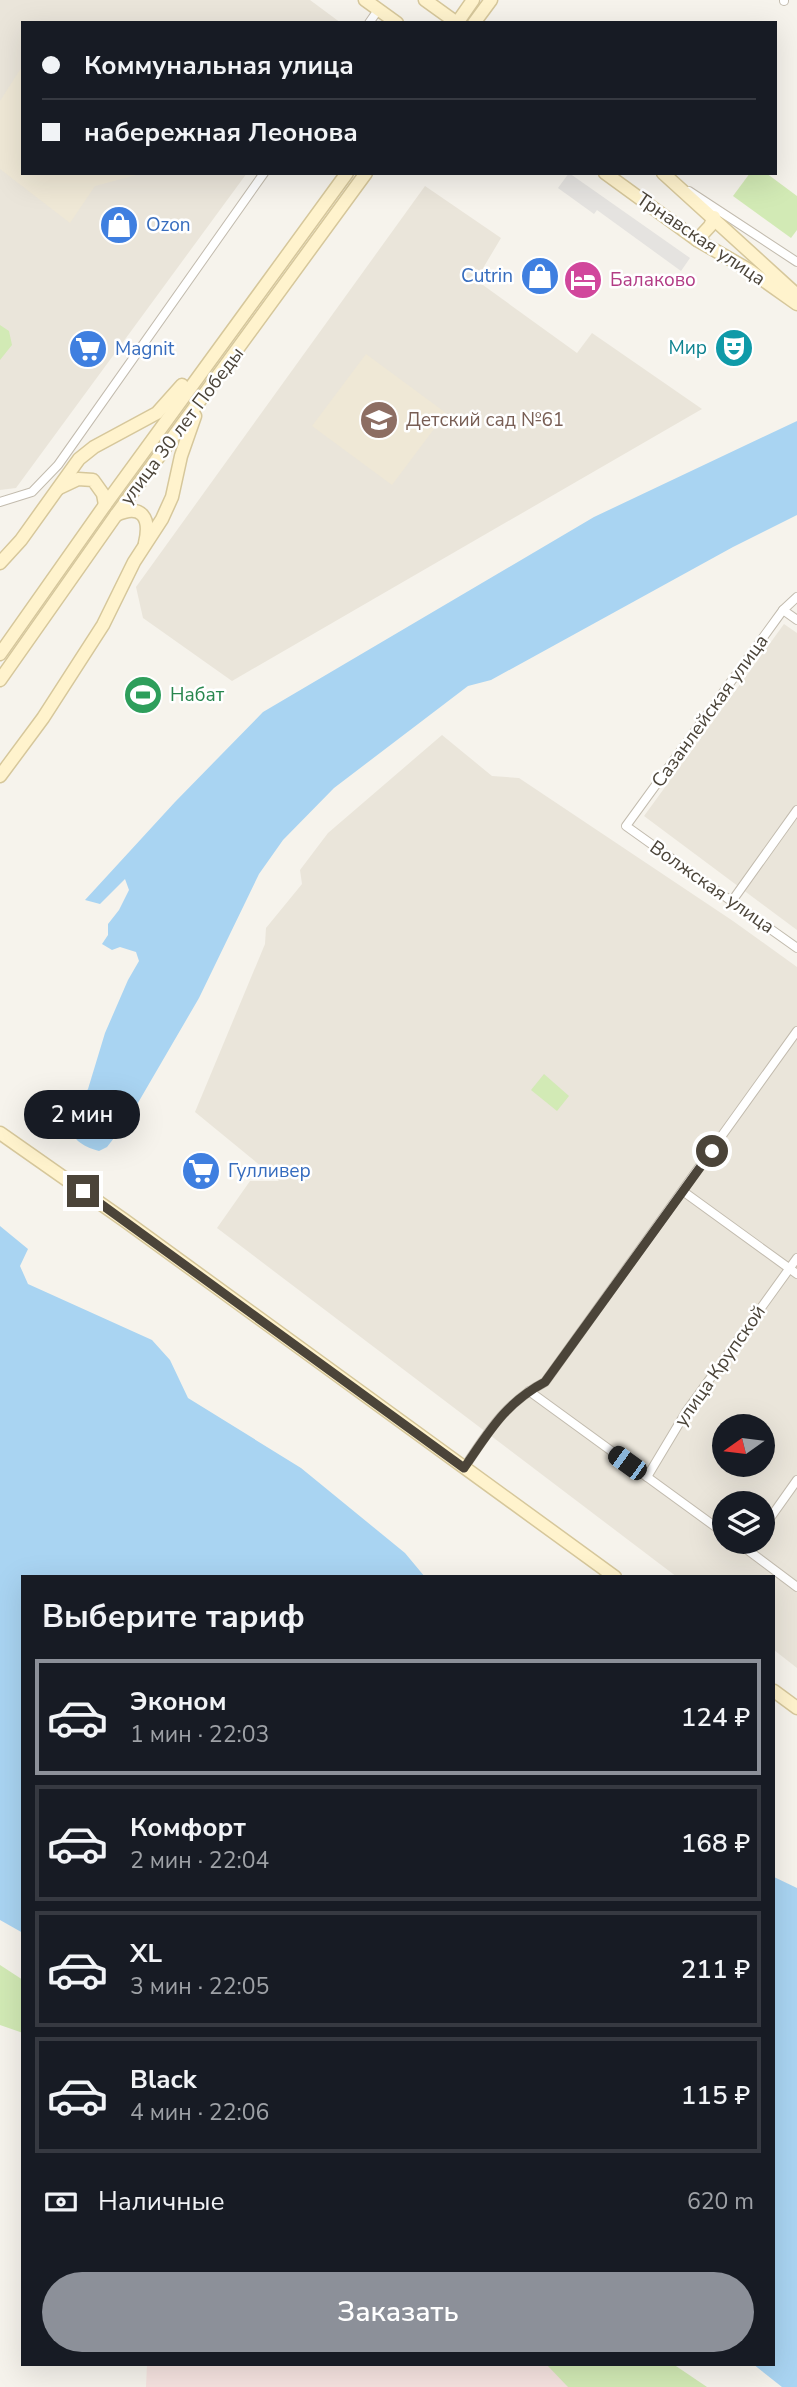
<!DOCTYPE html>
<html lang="ru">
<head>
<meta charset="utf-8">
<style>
	:root { --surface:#171b24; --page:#20242c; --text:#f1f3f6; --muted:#9ea1a6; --line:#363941; --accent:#8c9099 }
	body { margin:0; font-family:"Nunito Sans",sans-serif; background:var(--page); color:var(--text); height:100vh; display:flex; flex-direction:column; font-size:26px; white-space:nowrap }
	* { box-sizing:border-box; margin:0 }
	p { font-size:23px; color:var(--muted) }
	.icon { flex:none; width:38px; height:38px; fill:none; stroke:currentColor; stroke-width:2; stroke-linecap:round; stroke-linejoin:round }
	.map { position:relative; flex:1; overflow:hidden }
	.sheet { position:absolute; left:21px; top:1575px; width:754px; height:791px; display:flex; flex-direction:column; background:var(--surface); border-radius:0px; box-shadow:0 7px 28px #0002 }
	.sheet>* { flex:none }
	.top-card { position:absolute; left:21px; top:21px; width:756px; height:154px; border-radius:0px; box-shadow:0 7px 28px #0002; display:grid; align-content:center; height:154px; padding:0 21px; background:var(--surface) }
	.needle { width:46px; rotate:256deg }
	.buttons { position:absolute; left:712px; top:1414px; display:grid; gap:14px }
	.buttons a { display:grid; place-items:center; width:63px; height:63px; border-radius:50%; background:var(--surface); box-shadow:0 7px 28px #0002; font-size:35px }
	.end { position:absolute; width:32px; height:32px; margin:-16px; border:9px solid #4b4439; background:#fff; box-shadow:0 0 0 4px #fff }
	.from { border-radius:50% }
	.bubble { position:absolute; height:49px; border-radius:24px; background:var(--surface); box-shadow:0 7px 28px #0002; font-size:23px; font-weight:600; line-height:49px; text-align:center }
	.car { position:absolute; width:21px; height:42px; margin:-21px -10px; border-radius:9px; box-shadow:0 0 5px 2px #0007; background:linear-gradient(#222 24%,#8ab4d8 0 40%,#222 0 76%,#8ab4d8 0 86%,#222 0) }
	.top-card b { display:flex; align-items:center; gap:24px; height:66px; font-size:26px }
	.top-card b+b { border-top:2px solid var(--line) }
	.top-card i { width:18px; height:18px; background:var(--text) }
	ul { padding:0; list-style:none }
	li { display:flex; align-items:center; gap:21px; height:116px; margin:0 14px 10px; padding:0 7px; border:4px solid var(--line); border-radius:0px }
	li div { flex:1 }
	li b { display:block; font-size:26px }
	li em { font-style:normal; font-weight:600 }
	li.selected { border-color:var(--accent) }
	li>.icon { width:63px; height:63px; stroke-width:1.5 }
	h2 { padding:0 21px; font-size:32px; line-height:84px }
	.pay { display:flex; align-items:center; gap:18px; height:77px; padding:0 21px; font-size:26px }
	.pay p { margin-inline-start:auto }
	.action { display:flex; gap:14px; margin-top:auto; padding:14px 21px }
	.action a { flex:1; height:80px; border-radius:42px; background:var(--accent); color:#fff; font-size:28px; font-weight:600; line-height:80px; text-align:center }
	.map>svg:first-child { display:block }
	.residential { fill:#eae5da; fill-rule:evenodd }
	.education { fill:#efe8d6 }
	.medical { fill:#f6e3e0 }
	.green { fill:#d2eab5 }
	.parking { fill:#e5e3e0 }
	.water { fill:#a9d4f2 }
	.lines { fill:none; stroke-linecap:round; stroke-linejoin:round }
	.street-casing { stroke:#c2bbae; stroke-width:10 }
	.secondary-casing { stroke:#d6c79b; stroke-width:15 }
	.street { stroke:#fff; stroke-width:8 }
	.secondary { stroke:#fff3cd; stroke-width:12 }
	.route { stroke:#4b4439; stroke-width:9 }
	.labels { text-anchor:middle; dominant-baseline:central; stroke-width:5; stroke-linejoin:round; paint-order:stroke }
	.shop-label { font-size:19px; fill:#366cbe; stroke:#fff; text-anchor:start }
	.street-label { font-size:19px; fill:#4b4439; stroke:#fff }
	.hotel-label { font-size:19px; fill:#b23c85; stroke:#fff; text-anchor:start }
	.culture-label { font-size:19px; fill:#0d838f; stroke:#fff; text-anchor:end }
	.education-label { font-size:19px; fill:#785e54; stroke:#fff; text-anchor:start }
	.leisure-label { font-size:19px; fill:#27864d; stroke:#fff; text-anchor:start }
</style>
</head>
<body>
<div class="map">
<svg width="797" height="2387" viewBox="0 0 797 2387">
	<rect width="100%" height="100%" fill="#f6f3ec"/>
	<g class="residential">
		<polygon points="0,0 310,0 341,23 23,23 23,173 247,173 16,488 0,490"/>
		<polygon points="425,186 501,238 476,280 577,353 592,333 702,409 232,681 143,618 136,587"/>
		<polygon points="784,624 797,633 797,930 644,816"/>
		<path d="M442 735 492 776 519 778 733 921 797 967V1668L774 1650V1577H677L217 1228 250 1181H279L195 1112 265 944 266 928 302 884 300 870 328 833ZM724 1426H763V1465H724ZM724 1503H763V1542H724Z"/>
	</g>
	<g class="education">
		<polygon points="23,65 23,173 144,173 95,186 70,223 0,169 0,101"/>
		<polygon points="366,354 446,413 392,485 312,426"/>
	</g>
	<polygon class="medical" points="147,2364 611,2364 641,2387 146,2387"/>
	<g class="green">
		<polygon points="750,173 766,173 797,196 797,230 791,238 733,196"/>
		<polygon points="0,325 9,331 12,345 0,360"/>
		<polygon points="544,1074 569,1096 557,1111 531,1090"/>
		<polygon points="0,1965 23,1980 23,2033 0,2025"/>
		<polygon points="546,2364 673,2364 707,2387 568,2387"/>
	</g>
	<polygon class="parking" points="569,173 690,258 681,271 597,210 594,214 558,188"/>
	<g class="water">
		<path d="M797 421V515L733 547 491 680 468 686 334 788 283 840 259 874 199 998 128 1120 107 1147 99 1151C81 1146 72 1139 66 1121L88 1089 105 1033 128 980 139 961 136 952 120 947 112 950 102 944 108 935V924L119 910 129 890 125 879 100 904 85 900 175 802 263 712 594 517Z"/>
		<polygon points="0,1226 28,1249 20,1266 28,1284 152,1340 170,1360 188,1398 301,1468 405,1553 425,1577 23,1577 23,1933 0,1920"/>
		<polygon points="774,1877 797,1888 797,2387 782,2387 753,2364 774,2364"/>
	</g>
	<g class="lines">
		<defs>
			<g id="street">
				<polyline points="784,1 784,0"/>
				<polyline points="369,23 378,10"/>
				<polyline points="689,191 797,262"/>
				<polyline points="0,502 32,492 58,465 264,173"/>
				<polyline points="797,597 783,610 626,826 797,948"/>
				<polyline points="783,610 797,620"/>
				<polyline points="732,901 797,810"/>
				<polyline points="684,1192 797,1274"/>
				<polyline points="529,1391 724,1533"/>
				<path d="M464 1468C488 1432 505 1403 545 1382L797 1031"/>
				<polyline points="647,1477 686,1412 797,1258"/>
				<polyline points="763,1528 797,1480"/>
				<polyline points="737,1542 797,1587"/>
			</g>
			<g id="secondary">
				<polyline points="365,0 397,23"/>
				<polyline points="425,0 457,23"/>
				<polyline points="457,23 473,0"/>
				<polyline points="474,23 491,0"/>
				<polyline points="605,173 697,240 749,270 797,304"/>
				<polyline points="663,173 797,295"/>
				<polyline points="697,240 710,226 714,217"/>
				<polyline points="59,488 78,479 93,480 103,494 105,505"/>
				<path d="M116 515C142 503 151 518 145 543"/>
				<polyline points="0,563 21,540 79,459 94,447 157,413 182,385"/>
				<polyline points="0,654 105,505 347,173"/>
				<polyline points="0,680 116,515 366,173"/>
				<polyline points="0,776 43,718 103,625 134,562 162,519 172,497 181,456 195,416"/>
				<polyline points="0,1133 124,1220 615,1577"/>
				<polyline points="774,1691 797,1708"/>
			</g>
		</defs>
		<use href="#street" class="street-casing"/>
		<use href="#secondary" class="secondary-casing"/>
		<use href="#street" class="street"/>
		<use href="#secondary" class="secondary"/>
	</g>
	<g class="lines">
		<path class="route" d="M83 1191 464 1468C489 1432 505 1403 545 1382L712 1151"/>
	</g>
	<defs>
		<symbol id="shop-disc" viewBox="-11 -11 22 22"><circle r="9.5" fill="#3f7fe0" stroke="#fff"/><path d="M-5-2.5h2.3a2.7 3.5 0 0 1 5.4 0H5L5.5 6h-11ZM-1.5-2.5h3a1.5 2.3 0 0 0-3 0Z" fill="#fff"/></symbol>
		<symbol id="hotel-disc" viewBox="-11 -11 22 22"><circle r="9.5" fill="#d1479c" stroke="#fff"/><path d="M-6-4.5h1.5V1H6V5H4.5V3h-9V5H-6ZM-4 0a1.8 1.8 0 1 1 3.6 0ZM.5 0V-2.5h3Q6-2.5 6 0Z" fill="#fff"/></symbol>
		<symbol id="theatre-disc" viewBox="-11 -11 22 22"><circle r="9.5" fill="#0f9aa8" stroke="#fff"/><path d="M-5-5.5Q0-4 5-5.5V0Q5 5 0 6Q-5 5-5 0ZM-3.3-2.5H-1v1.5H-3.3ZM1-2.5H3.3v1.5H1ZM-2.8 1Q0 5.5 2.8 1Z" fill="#fff"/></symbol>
		<symbol id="supermarket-disc" viewBox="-11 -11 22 22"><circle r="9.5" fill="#3f7fe0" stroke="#fff"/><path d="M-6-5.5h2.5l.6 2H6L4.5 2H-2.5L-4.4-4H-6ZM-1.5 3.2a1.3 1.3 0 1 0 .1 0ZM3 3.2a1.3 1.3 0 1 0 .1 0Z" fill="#fff"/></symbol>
		<symbol id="school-disc" viewBox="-11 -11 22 22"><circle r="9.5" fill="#8d6e63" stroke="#fff"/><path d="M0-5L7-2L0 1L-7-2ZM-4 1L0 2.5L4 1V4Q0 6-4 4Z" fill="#fff"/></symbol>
		<symbol id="stadium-disc" viewBox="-11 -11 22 22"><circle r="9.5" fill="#2e9e5b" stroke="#fff"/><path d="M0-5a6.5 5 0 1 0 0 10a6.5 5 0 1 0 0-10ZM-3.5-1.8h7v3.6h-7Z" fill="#fff"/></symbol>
	</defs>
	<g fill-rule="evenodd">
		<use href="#shop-disc" x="97" y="203" width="44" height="44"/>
		<use href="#shop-disc" x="518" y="254" width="44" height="44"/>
		<use href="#hotel-disc" x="561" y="258" width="44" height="44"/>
		<use href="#theatre-disc" x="712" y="326" width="44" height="44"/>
		<use href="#supermarket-disc" x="66" y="327" width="44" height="44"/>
		<use href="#school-disc" x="357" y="398" width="44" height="44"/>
		<use href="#stadium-disc" x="121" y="673" width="44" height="44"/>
		<use href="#supermarket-disc" x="179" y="1149" width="44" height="44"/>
	</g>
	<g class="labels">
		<g class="shop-label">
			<text x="146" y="225">Ozon</text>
			<text x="513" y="276" text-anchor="end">Cutrin</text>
			<text x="115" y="349">Magnit</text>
			<text x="228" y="1171">Гулливер</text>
		</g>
		<g class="street-label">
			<text transform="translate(701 239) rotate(34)">Трнавская улица</text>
			<text transform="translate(182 426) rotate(-53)">улица 30 лет Победы</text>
			<text transform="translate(710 711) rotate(-54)">Сазанлейская улица</text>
			<text transform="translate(712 887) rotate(35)">Волжская улица</text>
			<text transform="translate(720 1366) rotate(-55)">улица Крупской</text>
		</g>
		<g class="hotel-label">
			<text x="610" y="280">Балаково</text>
		</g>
		<g class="culture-label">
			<text x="707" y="348">Мир</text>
		</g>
		<g class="education-label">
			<text x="406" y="420">Детский сад №61</text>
		</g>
		<g class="leisure-label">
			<text x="170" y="695">Набат</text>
		</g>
	</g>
</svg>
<div class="buttons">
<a><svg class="needle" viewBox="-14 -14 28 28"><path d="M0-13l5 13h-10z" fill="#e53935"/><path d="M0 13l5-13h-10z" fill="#9ea1a6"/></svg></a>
<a><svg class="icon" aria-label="layers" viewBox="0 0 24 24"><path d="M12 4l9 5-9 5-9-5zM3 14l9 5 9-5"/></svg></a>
</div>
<i class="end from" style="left:712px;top:1151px"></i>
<i class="end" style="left:83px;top:1191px"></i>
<div class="bubble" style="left:24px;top:1090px;width:116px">2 мин</div>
<i class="car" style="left:627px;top:1463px;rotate:306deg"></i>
<div class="top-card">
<b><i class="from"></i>Коммунальная улица</b>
<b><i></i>набережная Леонова</b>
</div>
<section class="sheet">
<h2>Выберите тариф</h2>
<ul>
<li class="selected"><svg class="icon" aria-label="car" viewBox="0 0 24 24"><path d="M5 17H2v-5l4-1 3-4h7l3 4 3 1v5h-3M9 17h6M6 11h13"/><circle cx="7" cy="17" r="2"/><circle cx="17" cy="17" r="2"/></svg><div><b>Эконом</b><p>1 мин · 22:03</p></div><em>124 ₽</em></li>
<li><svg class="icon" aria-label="car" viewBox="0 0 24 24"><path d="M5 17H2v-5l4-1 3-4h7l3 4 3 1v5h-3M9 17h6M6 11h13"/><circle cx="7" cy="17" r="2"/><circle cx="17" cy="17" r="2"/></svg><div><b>Комфорт</b><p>2 мин · 22:04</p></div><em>168 ₽</em></li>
<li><svg class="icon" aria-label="car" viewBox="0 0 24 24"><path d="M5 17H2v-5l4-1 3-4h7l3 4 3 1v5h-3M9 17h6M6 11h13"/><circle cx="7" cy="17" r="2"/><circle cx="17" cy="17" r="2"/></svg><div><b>XL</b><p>3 мин · 22:05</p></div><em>211 ₽</em></li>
<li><svg class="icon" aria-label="car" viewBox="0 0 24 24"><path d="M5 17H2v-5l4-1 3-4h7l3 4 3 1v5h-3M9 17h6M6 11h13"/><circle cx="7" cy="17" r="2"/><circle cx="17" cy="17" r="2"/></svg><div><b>Black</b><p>4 мин · 22:06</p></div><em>115 ₽</em></li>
</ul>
<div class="pay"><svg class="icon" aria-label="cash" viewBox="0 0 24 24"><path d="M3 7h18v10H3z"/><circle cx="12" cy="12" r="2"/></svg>Наличные<p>620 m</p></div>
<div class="action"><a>Заказать</a></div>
</section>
</div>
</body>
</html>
